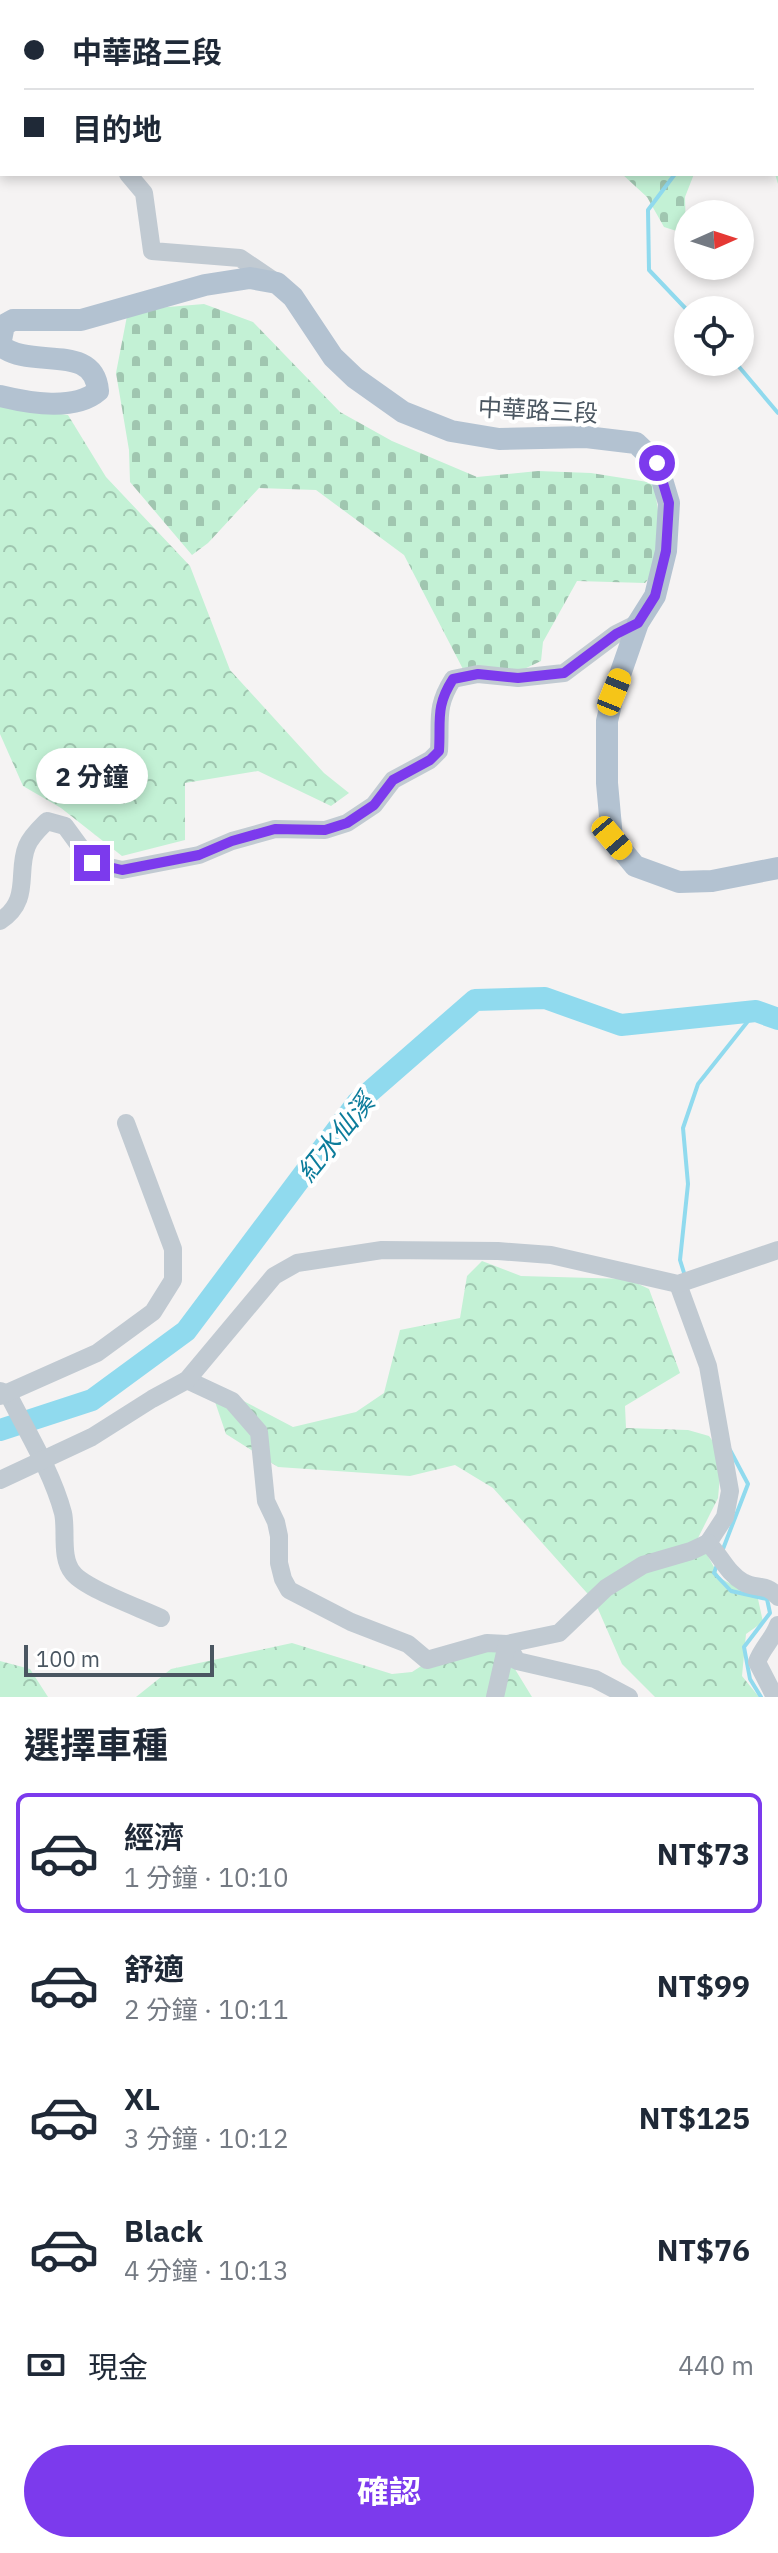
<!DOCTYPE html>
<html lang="zh-TW">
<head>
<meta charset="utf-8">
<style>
	:root { --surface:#fff; --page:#f6f6f7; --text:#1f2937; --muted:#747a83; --line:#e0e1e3; --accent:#7c3aed }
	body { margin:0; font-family:"IBM Plex Sans","Noto Sans TC",sans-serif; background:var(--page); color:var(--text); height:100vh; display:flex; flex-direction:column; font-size:30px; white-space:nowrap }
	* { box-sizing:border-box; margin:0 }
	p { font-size:26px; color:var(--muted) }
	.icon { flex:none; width:44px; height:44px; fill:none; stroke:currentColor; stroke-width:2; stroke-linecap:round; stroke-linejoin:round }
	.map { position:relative; height:1697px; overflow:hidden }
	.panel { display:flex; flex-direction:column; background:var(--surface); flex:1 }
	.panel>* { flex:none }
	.guide { position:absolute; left:0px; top:0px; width:778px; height:176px; box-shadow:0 4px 12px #0003; display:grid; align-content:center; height:176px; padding:0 24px; background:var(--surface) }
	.needle { width:52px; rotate:87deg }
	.controls { position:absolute; left:674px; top:200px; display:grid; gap:16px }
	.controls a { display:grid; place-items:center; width:80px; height:80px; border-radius:50%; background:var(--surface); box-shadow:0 4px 12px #0003; font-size:40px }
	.scale { position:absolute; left:24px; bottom:20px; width:190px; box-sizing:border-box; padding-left:8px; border:4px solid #4a5661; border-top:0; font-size:22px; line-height:28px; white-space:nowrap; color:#4a5661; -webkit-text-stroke:6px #fff; paint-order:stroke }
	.end { position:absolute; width:36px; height:36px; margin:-18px; border:10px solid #7c3aed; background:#fff; box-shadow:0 0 0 4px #fff }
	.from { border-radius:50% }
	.bubble { position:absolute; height:56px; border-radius:28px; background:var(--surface); box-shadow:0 4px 12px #0003; font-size:26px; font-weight:700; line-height:56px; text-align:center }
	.car { position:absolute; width:24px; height:48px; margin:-24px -12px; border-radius:10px; box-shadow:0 0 6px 2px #0007; background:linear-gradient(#f5c518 24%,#345 0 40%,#f5c518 0 76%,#345 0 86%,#f5c518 0) }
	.guide b { display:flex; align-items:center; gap:28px; height:76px; font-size:30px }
	.guide b+b { border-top:2px solid var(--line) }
	.guide i { width:20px; height:20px; background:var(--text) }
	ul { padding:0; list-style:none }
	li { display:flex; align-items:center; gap:24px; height:120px; margin:0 16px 12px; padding:0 8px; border:4px solid transparent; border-radius:12px }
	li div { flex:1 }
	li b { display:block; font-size:30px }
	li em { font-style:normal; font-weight:700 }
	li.on { border-color:var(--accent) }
	li>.icon { width:72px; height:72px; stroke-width:1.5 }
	h2 { padding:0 24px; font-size:36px; line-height:96px }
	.pay { display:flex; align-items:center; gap:20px; height:88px; padding:0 24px; font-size:30px }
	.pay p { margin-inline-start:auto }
	.action { display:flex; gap:16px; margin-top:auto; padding:16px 24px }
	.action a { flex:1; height:92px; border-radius:48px; background:var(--accent); color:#fff; font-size:32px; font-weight:700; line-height:92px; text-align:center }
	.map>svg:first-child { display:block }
	.forest { fill:url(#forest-crowns) }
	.cemetery { fill:url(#cemetery-stones) }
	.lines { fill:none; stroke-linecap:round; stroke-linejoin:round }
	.stream { stroke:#90daee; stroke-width:4 }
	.river { stroke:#90daee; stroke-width:22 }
	.minor { stroke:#c1cad2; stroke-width:18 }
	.major { stroke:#b3c2d1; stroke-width:22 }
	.route { stroke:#7c3aed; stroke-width:10 }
	.labels { text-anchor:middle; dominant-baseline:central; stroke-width:8; stroke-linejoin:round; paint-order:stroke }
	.street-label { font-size:24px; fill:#4a5661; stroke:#fff }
	.water-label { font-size:26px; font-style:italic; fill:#0c7c9b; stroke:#fff }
</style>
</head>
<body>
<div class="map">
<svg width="778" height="1697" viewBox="0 0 778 1697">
	<defs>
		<pattern id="forest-crowns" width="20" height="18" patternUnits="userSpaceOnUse" patternTransform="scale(2)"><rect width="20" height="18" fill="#c3f1d5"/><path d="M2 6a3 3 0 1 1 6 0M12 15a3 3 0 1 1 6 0" fill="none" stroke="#a0c6b0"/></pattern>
		<pattern id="cemetery-stones" width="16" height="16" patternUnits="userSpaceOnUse" patternTransform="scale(2)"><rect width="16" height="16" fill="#c3f1d5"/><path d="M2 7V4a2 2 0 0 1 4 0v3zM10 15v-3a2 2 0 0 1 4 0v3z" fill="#a0c6b0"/></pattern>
	</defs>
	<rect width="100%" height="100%" fill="#f5f3f3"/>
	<g class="forest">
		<polygon points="69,0 225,0 70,2"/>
		<polygon points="0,406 68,415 106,477 190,566 230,670 324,773 349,793 331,806 258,771 185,783 185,840 122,856 61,808 23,786 0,734"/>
		<polygon points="482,1261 521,1276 628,1279 649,1289 680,1373 625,1406 626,1428 688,1430 709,1436 722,1454 718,1498 698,1538 720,1578 758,1599 763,1622 746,1634 742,1676 759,1697 655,1697 622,1664 595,1602 493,1488 455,1465 410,1476 278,1467 226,1434 212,1393 232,1395 293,1427 356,1412 384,1393 400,1330 460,1318 467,1276"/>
		<polygon points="292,1643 392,1674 412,1672 446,1650 489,1645 507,1656 532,1697 136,1697 171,1669"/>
		<polygon points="0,1661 30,1669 48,1697 0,1697"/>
	</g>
	<g class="cemetery">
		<polygon points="722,0 778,0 778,184 775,174 776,2"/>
		<polygon points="622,174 694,174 685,197 686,234 664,227 647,197"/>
		<path d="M204 304 253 322 340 412 392 441 477 477 538 471 591 473 654 483C658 514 669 558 645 583L577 581 543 642 541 661 522 670 465 673 404 555 316 490 259 488 208 543 192 555 130 482 129 450 116 373 127 316 156 308Z"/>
	</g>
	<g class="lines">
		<g class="stream">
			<polyline points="633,0 634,2"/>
			<polyline points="675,174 648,210 649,270 688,311"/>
			<polyline points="735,362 778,413"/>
			<polyline points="685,1276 680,1260 688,1184 683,1128 698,1084 756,1011"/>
			<polyline points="723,1549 748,1484 730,1450"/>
			<polyline points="717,1565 714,1573 731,1591 767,1599 770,1613 744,1647 750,1679 761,1697"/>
		</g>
		<polyline class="river" points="0,1430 92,1400 186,1331 357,1103 475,1000 545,998 621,1025 756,1011 778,1019"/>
		<g class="minor">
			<polyline points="478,2 478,0"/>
			<polyline points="128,174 144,193 152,251 240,258 274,281"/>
			<path d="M0 921C32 900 16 872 27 846 31 836 40 828 47 821L65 826 92 863 122 870 199 855 232 841 275 829 325 830 347 823 374 805 393 780 430 760 439 751C441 720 435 707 453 679L478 674 518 678 564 673 616 634 638 623"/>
			<path d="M678 1284 708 1366 730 1491 725 1517 708 1543C721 1556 727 1573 743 1582 756 1590 766 1582 778 1597"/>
			<polyline points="187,1380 232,1401 259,1432 266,1501 276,1522 279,1536 279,1563 283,1579 289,1590 351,1622 408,1644 427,1660 487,1643 507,1644 517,1661 595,1679 629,1697"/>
			<path d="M0 1391 8 1394C27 1432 52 1472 63 1513 67 1530 60 1558 73 1573 86 1589 140 1608 161 1618"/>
			<polyline points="0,1396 97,1353 153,1312 173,1280 173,1249 126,1123"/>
			<polyline points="0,1480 92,1437 152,1399 187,1380 274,1276 297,1263 382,1250 498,1251 551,1255 678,1284 778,1250"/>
			<polyline points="495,1697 507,1644 559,1633 606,1588 643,1565 691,1551 708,1543"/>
			<path d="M775 1697 757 1662C762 1648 773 1639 778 1625"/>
		</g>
		<path class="major" d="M0 396C28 403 75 411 98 391 94 341 30 371 0 345L4 325 13 320H81L205 285 250 278 277 283 293 297 333 357 355 378 403 412 451 431 499 439 586 437 636 443 657 463 669 503 666 551 655 596 638 623 614 692 607 721V783L612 838 635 866 679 882 712 881 778 868"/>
	</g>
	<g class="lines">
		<path class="route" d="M92 863 122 870 199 855 232 841 275 829 325 830 347 823 374 805 393 780 430 760 439 751C441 720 435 707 453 679L478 674 518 678 564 673 616 634 638 623 655 596 666 551 669 503 657 463"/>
	</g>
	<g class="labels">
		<g class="street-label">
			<text transform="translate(538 410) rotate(3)">中華路三段</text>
		</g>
		<g class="water-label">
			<text transform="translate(335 1137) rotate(-51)">紅水仙溪</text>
		</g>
	</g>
</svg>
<div class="controls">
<a><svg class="needle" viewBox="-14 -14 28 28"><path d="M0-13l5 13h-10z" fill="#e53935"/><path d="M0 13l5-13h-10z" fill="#747a83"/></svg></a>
<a><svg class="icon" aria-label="locate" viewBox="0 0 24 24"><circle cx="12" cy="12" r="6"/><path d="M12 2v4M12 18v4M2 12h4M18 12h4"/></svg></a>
</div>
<div class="scale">100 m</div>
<i class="end from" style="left:657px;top:463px"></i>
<i class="end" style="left:92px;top:863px"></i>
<div class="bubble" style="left:36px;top:748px;width:112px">2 分鐘</div>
<i class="car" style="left:614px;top:692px;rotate:22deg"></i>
<i class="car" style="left:612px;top:838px;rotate:140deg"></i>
<div class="guide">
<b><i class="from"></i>中華路三段</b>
<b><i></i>目的地</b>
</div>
</div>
<section class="panel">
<h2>選擇車種</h2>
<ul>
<li class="on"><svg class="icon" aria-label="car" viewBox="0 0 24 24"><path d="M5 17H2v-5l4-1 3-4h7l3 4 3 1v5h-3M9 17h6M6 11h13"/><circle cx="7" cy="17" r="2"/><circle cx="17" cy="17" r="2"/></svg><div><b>經濟</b><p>1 分鐘 · 10:10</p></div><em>NT$73</em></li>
<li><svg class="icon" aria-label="car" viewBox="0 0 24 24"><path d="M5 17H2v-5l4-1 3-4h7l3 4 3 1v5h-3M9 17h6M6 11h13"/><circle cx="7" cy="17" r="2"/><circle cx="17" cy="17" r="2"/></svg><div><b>舒適</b><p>2 分鐘 · 10:11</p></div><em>NT$99</em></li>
<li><svg class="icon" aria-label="car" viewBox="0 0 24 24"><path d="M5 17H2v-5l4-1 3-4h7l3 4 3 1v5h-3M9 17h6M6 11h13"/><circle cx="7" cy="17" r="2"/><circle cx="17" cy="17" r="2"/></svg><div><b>XL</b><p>3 分鐘 · 10:12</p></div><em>NT$125</em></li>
<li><svg class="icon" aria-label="car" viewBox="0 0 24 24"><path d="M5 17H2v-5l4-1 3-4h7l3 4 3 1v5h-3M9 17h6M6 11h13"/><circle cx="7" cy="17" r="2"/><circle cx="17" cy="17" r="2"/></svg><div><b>Black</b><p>4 分鐘 · 10:13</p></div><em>NT$76</em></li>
</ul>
<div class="pay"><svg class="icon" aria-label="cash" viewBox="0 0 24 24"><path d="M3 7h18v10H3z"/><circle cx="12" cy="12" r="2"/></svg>現金<p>440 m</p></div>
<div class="action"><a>確認</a></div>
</section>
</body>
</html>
